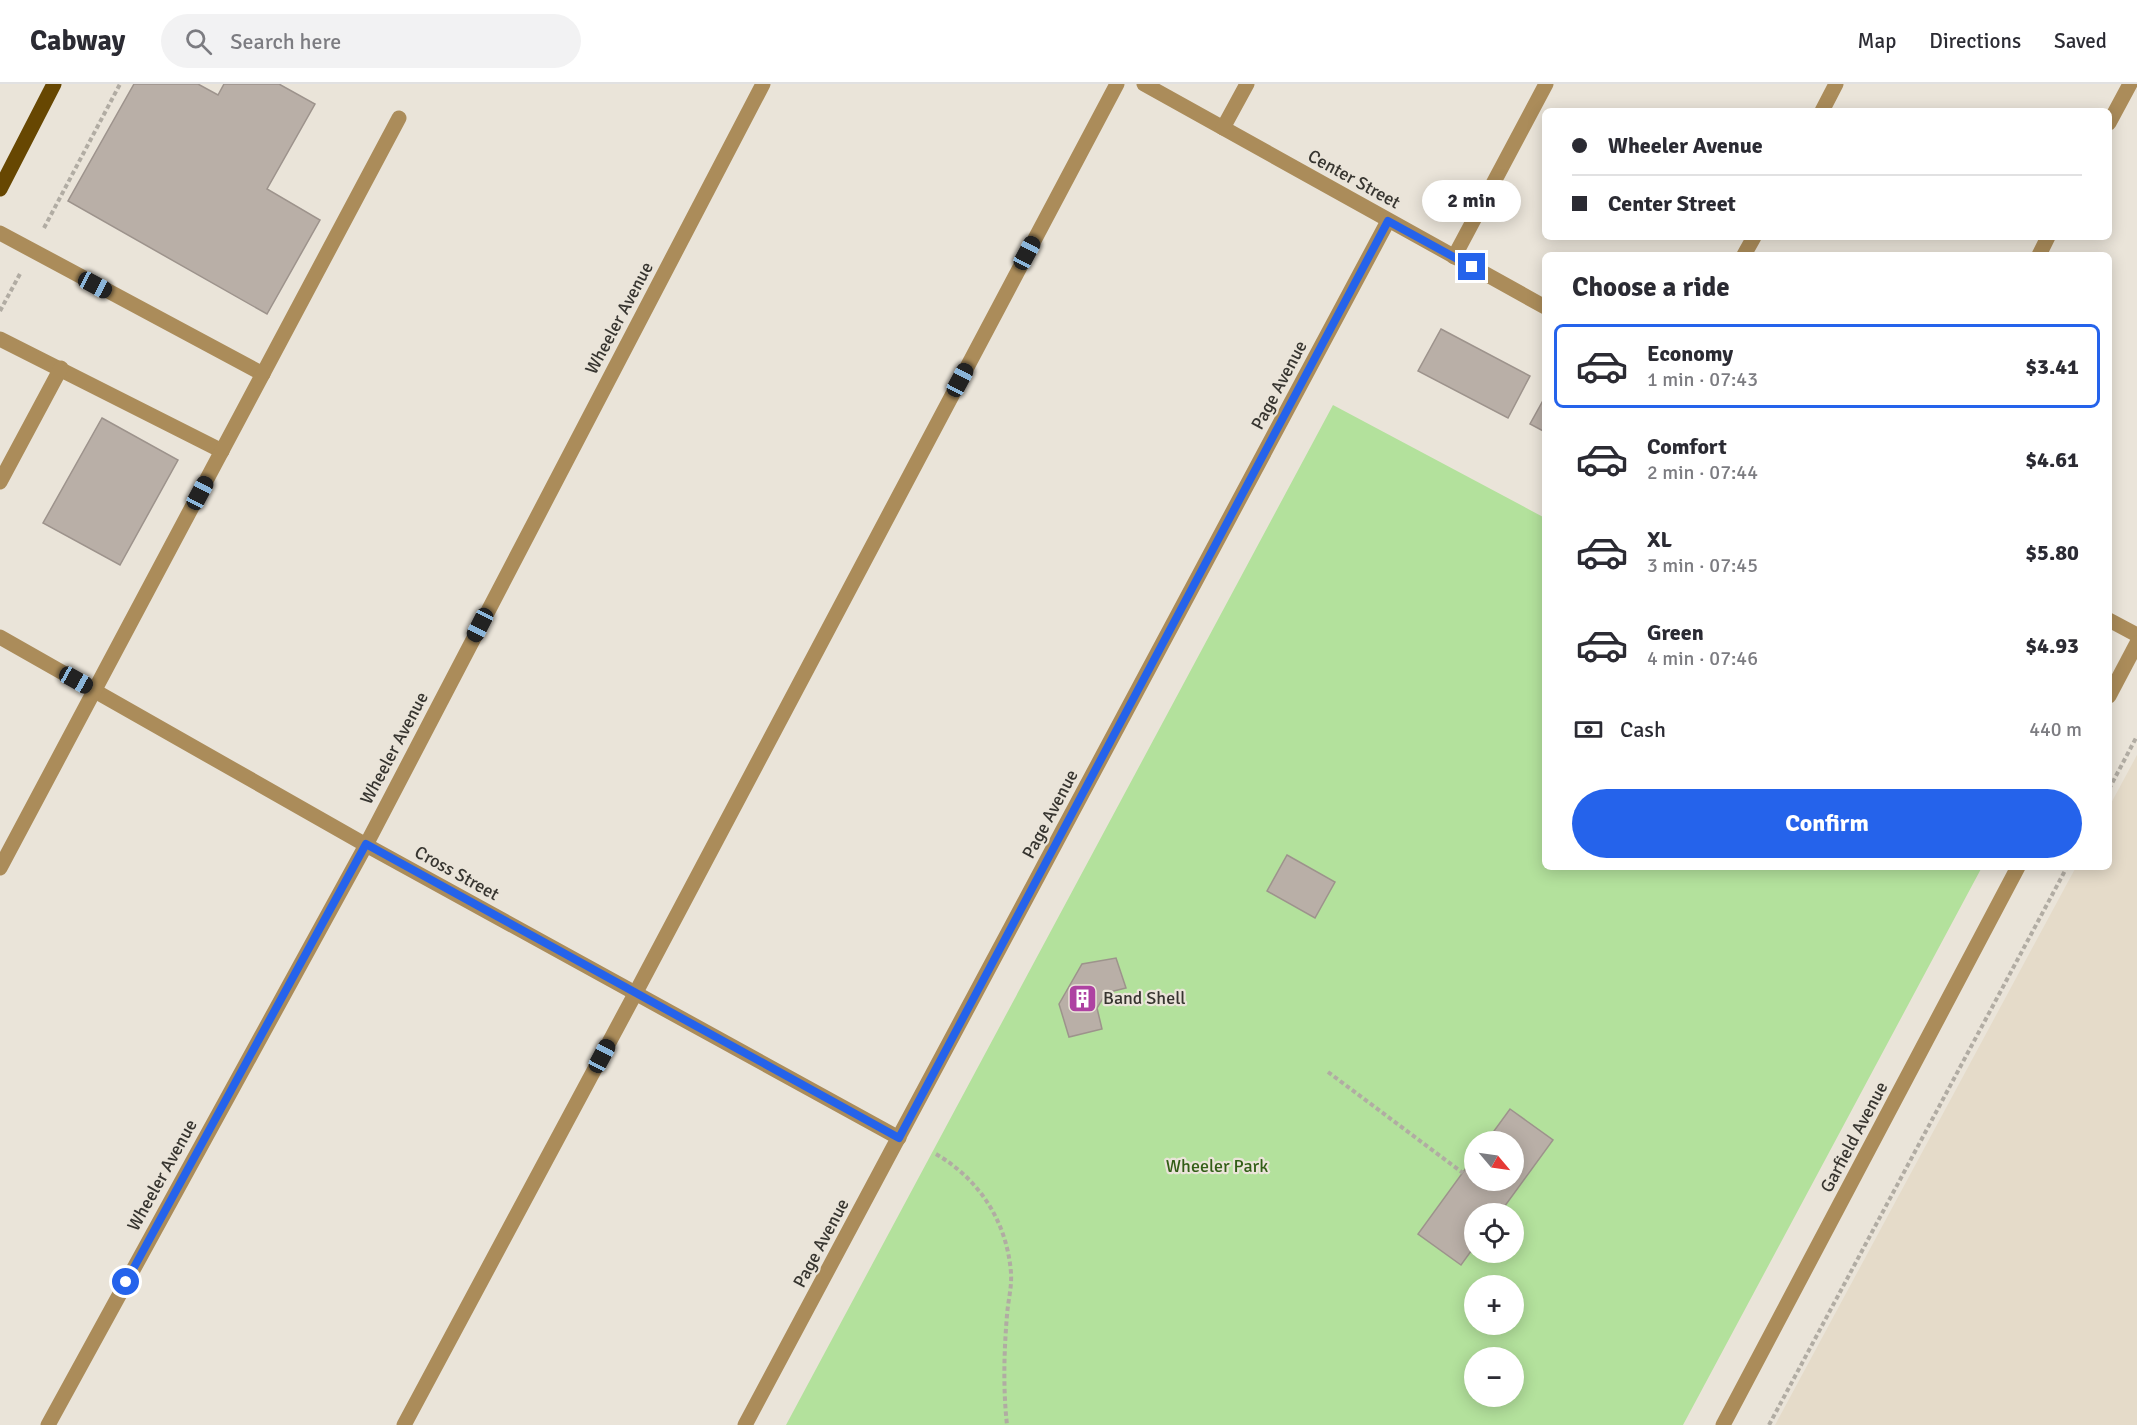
<!DOCTYPE html>
<html lang="en">
<head>
<meta charset="utf-8">
<style>
	:root { --surface:#fff; --page:#f2f2f3; --text:#2b2b33; --muted:#7c7c81; --line:#e1e1e2; --accent:#2563eb }
	body { margin:0; font-family:Signika,sans-serif; background:var(--page); color:var(--text); height:100vh; display:flex; flex-direction:column; font-size:22px; white-space:nowrap }
	* { box-sizing:border-box; margin:0 }
	p { font-size:20px; color:var(--muted) }
	.icon { flex:none; width:33px; height:33px; fill:none; stroke:currentColor; stroke-width:2; stroke-linecap:round; stroke-linejoin:round }
	.map { position:relative; flex:1; overflow:hidden }
	.drawer { position:absolute; left:1542px; top:168px; width:570px; height:618px; display:flex; flex-direction:column; background:var(--surface); border-radius:9px; box-shadow:0 3px 15px #0003 }
	.drawer>* { flex:none }
	.banner { position:absolute; left:1542px; top:24px; width:570px; height:132px; border-radius:9px; box-shadow:0 3px 15px #0003; display:grid; align-content:center; height:132px; padding:0 30px; background:var(--surface) }
	.needle { width:39px; rotate:119deg }
	.tools { position:absolute; left:1464px; top:1047px; display:grid; gap:12px }
	.tools a { display:grid; place-items:center; width:60px; height:60px; border-radius:50%; background:var(--surface); box-shadow:0 3px 15px #0003; font-size:30px }
	.end { position:absolute; width:27px; height:27px; margin:-14px; border:8px solid #2563eb; background:#fff; box-shadow:0 0 0 3px #fff }
	.from { border-radius:50% }
	.bubble { position:absolute; height:42px; border-radius:21px; background:var(--surface); box-shadow:0 3px 15px #0003; font-size:20px; font-weight:700; line-height:42px; text-align:center }
	.car { position:absolute; width:18px; height:36px; margin:-18px -9px; border-radius:8px; box-shadow:0 0 4px 2px #0007; background:linear-gradient(#222 24%,#8ab4d8 0 40%,#222 0 76%,#8ab4d8 0 86%,#222 0) }
	.banner b { display:flex; align-items:center; gap:21px; height:57px; font-size:22px }
	.banner b+b { border-top:2px solid var(--line) }
	.banner i { width:15px; height:15px; background:var(--text) }
	ul { padding:0; list-style:none }
	li { display:flex; align-items:center; gap:18px; height:84px; margin:0 12px 9px; padding:0 18px; border:3px solid transparent; border-radius:9px }
	li div { flex:1 }
	li b { display:block; font-size:22px }
	li em { font-style:normal; font-weight:700 }
	li.on { border-color:var(--accent) }
	li>.icon { width:54px; height:54px; stroke-width:1.5 }
	h2 { padding:0 30px; font-size:27px; line-height:72px }
	.pay { display:flex; align-items:center; gap:15px; height:66px; padding:0 30px; font-size:22px }
	.pay p { margin-inline-start:auto }
	.button { display:flex; gap:12px; margin-top:auto; padding:12px 30px }
	.button a { flex:1; height:69px; border-radius:36px; background:var(--accent); color:#fff; font-size:24px; font-weight:700; line-height:69px; text-align:center }
	header { display:flex; align-items:center; gap:36px; box-sizing:border-box; height:84px; padding:0 30px; background:var(--surface); border-bottom:2px solid var(--line) }
	header strong { font-size:28px }
	nav { display:flex; gap:33px; margin-inline-start:auto; font-size:21px }
	.search { width:420px; height:54px; background:var(--page); display:flex; align-items:center; gap:15px; box-sizing:border-box; padding:0 21px; border-radius:33px; color:var(--muted); font-size:22px }
	.map>svg:first-child { display:block }
	.built { fill:#e5dbc9 }
	.green { fill:#b3e19c; fill-rule:evenodd }
	.building { fill:#b9afa7; stroke:#9d938c; stroke-width:1.5 }
	.lines { fill:none; stroke-linecap:round; stroke-linejoin:round }
	.path { stroke:#b1aca3; stroke-width:4; stroke-dasharray:4.5 3; stroke-linecap:butt }
	.minor { stroke:#ab8c5a; stroke-width:15 }
	.major { stroke:#674702; stroke-width:15 }
	.route { stroke:#2563eb; stroke-width:8 }
	.labels { text-anchor:middle; dominant-baseline:central; stroke-width:4.5; stroke-linejoin:round; paint-order:stroke }
	.street-label { font-size:18px; fill:#373530; stroke:#eae4d9 }
	.poi-label { font-size:18px; fill:#373530; stroke:#eae4d9; text-anchor:start }
	.park-label { font-size:18px; fill:#325e16; stroke:#eae4d9 }
</style>
</head>
<body>
<header>
<strong>Cabway</strong>
<div class="search"><svg class="icon" aria-label="search" viewBox="0 0 24 24"><circle cx="10" cy="10" r="6"/><path d="M15 15l6 6"/></svg>Search here</div>
<nav><a>Map</a><a>Directions</a><a>Saved</a></nav>
</header>
<div class="map">
<svg width="2137" height="1341" viewBox="0 0 2137 1341">
	<rect width="100%" height="100%" fill="#eae4d9"/>
	<polygon class="built" points="2137,671 2137,1341 1775,1341 2076,783 2109,783 2109,723"/>
	<path class="green" d="M1333 321 1545 434V783H1982L1683 1341H786ZM1474 1058H1514V1096H1474ZM1474 1130H1514V1168H1474ZM1474 1202H1514V1240H1474ZM1474 1274H1514V1312H1474Z"/>
	<g class="building">
		<polygon points="134,0 198,0 218,11 224,0 279,0 315,20 267,105 320,136 267,230 68,117"/>
		<polygon points="1441,245 1530,292 1508,334 1418,287"/>
		<polygon points="1545,313 1545,348 1530,340"/>
		<polygon points="102,334 178,376 120,481 43,439"/>
		<polygon points="1287,771 1335,798 1315,834 1267,807"/>
		<polygon points="1116,874 1126,904 1106,909 1097,924 1102,945 1069,953 1059,920 1082,880"/>
		<polygon points="1510,1025 1553,1056 1499,1130 1474,1130 1474,1163 1461,1181 1418,1150 1474,1073 1474,1096 1514,1096 1514,1058 1486,1058"/>
	</g>
	<g class="lines">
		<g class="path">
			<polyline points="44,144 120,0"/>
			<polyline points="0,227 21,188"/>
			<polyline points="2109,705 2137,652"/>
			<polyline points="1328,988 1463,1089"/>
			<path d="M936 1070C980 1096 1007 1138 1011 1189 1012 1203 1008 1217 1007 1231 1004 1267 1003 1305 1007 1341"/>
			<polyline points="1769,1341 2067,783"/>
		</g>
		<g class="minor">
			<polyline points="1144,0 1545,223"/>
			<polyline points="1822,27 1836,0"/>
			<polyline points="2109,39 2130,0"/>
			<polyline points="1223,44 1247,0"/>
			<polyline points="0,149 263,290"/>
			<polyline points="1744,171 1754,153"/>
			<polyline points="2039,171 2048,153"/>
			<polyline points="1454,173 1546,0"/>
			<polyline points="0,255 222,367"/>
			<polyline points="0,398 61,284"/>
			<polyline points="2109,536 2137,551"/>
			<polyline points="0,553 366,761 899,1054"/>
			<polyline points="2109,612 2137,559"/>
			<polyline points="0,784 399,34"/>
			<polyline points="48,1341 366,761 763,0"/>
			<polyline points="404,1341 635,910 1117,0"/>
			<polyline points="745,1341 1388,137"/>
			<polyline points="1723,1341 2018,783"/>
		</g>
		<polyline class="major" points="0,105 54,0"/>
	</g>
	<g class="lines">
		<polyline class="route" points="126,1198 366,760 899,1054 1388,137 1472,183"/>
	</g>
	<defs>
		<symbol id="building-square" viewBox="-11 -11 22 22"><rect x="-9" y="-9" width="18" height="18" rx="4" fill="#ae42a2" stroke="#eae4d9"/><path d="M-4-6H4V6H1V3H-1V6H-4ZM-2.5-4.3h1.7v1.8h-1.7ZM.8-4.3h1.7v1.8H.8ZM-2.5-1h1.7V.8h-1.7ZM.8-1h1.7V.8H.8Z" fill="#fff"/></symbol>
	</defs>
	<g fill-rule="evenodd">
		<use href="#building-square" x="1066" y="898" width="33" height="33"/>
	</g>
	<g class="labels">
		<g class="street-label">
			<text transform="translate(1354 95) rotate(29)">Center Street</text>
			<text transform="translate(619 234) rotate(-62)">Wheeler Avenue</text>
			<text transform="translate(1279 301) rotate(-62)">Page Avenue</text>
			<text transform="translate(394 664) rotate(-62)">Wheeler Avenue</text>
			<text transform="translate(1050 730) rotate(-62)">Page Avenue</text>
			<text transform="translate(457 789) rotate(29)">Cross Street</text>
			<text transform="translate(1854 1053) rotate(-62)">Garfield Avenue</text>
			<text transform="translate(162 1091) rotate(-61)">Wheeler Avenue</text>
			<text transform="translate(821 1159) rotate(-62)">Page Avenue</text>
		</g>
		<g class="poi-label">
			<text x="1103" y="914">Band Shell</text>
		</g>
		<g class="park-label">
			<text x="1217" y="1082">Wheeler Park</text>
		</g>
	</g>
</svg>
<div class="tools">
<a><svg class="needle" viewBox="-14 -14 28 28"><path d="M0-13l5 13h-10z" fill="#e53935"/><path d="M0 13l5-13h-10z" fill="#7c7c81"/></svg></a>
<a><svg class="icon" aria-label="locate" viewBox="0 0 24 24"><circle cx="12" cy="12" r="6"/><path d="M12 2v4M12 18v4M2 12h4M18 12h4"/></svg></a>
<a>+</a>
<a>−</a>
</div>
<i class="end from" style="left:126px;top:1198px"></i>
<i class="end" style="left:1472px;top:183px"></i>
<div class="bubble" style="left:1422px;top:96px;width:99px">2 min</div>
<i class="car" style="left:1027px;top:169px;rotate:28deg"></i>
<i class="car" style="left:95px;top:201px;rotate:118deg"></i>
<i class="car" style="left:960px;top:296px;rotate:28deg"></i>
<i class="car" style="left:200px;top:409px;rotate:28deg"></i>
<i class="car" style="left:480px;top:541px;rotate:207deg"></i>
<i class="car" style="left:76px;top:596px;rotate:119deg"></i>
<i class="car" style="left:602px;top:972px;rotate:28deg"></i>
<div class="banner">
<b><i class="from"></i>Wheeler Avenue</b>
<b><i></i>Center Street</b>
</div>
<section class="drawer">
<h2>Choose a ride</h2>
<ul>
<li class="on"><svg class="icon" aria-label="car" viewBox="0 0 24 24"><path d="M5 17H2v-5l4-1 3-4h7l3 4 3 1v5h-3M9 17h6M6 11h13"/><circle cx="7" cy="17" r="2"/><circle cx="17" cy="17" r="2"/></svg><div><b>Economy</b><p>1 min · 07:43</p></div><em>$3.41</em></li>
<li><svg class="icon" aria-label="car" viewBox="0 0 24 24"><path d="M5 17H2v-5l4-1 3-4h7l3 4 3 1v5h-3M9 17h6M6 11h13"/><circle cx="7" cy="17" r="2"/><circle cx="17" cy="17" r="2"/></svg><div><b>Comfort</b><p>2 min · 07:44</p></div><em>$4.61</em></li>
<li><svg class="icon" aria-label="car" viewBox="0 0 24 24"><path d="M5 17H2v-5l4-1 3-4h7l3 4 3 1v5h-3M9 17h6M6 11h13"/><circle cx="7" cy="17" r="2"/><circle cx="17" cy="17" r="2"/></svg><div><b>XL</b><p>3 min · 07:45</p></div><em>$5.80</em></li>
<li><svg class="icon" aria-label="car" viewBox="0 0 24 24"><path d="M5 17H2v-5l4-1 3-4h7l3 4 3 1v5h-3M9 17h6M6 11h13"/><circle cx="7" cy="17" r="2"/><circle cx="17" cy="17" r="2"/></svg><div><b>Green</b><p>4 min · 07:46</p></div><em>$4.93</em></li>
</ul>
<div class="pay"><svg class="icon" aria-label="cash" viewBox="0 0 24 24"><path d="M3 7h18v10H3z"/><circle cx="12" cy="12" r="2"/></svg>Cash<p>440 m</p></div>
<div class="button"><a>Confirm</a></div>
</section>
</div>
</body>
</html>
